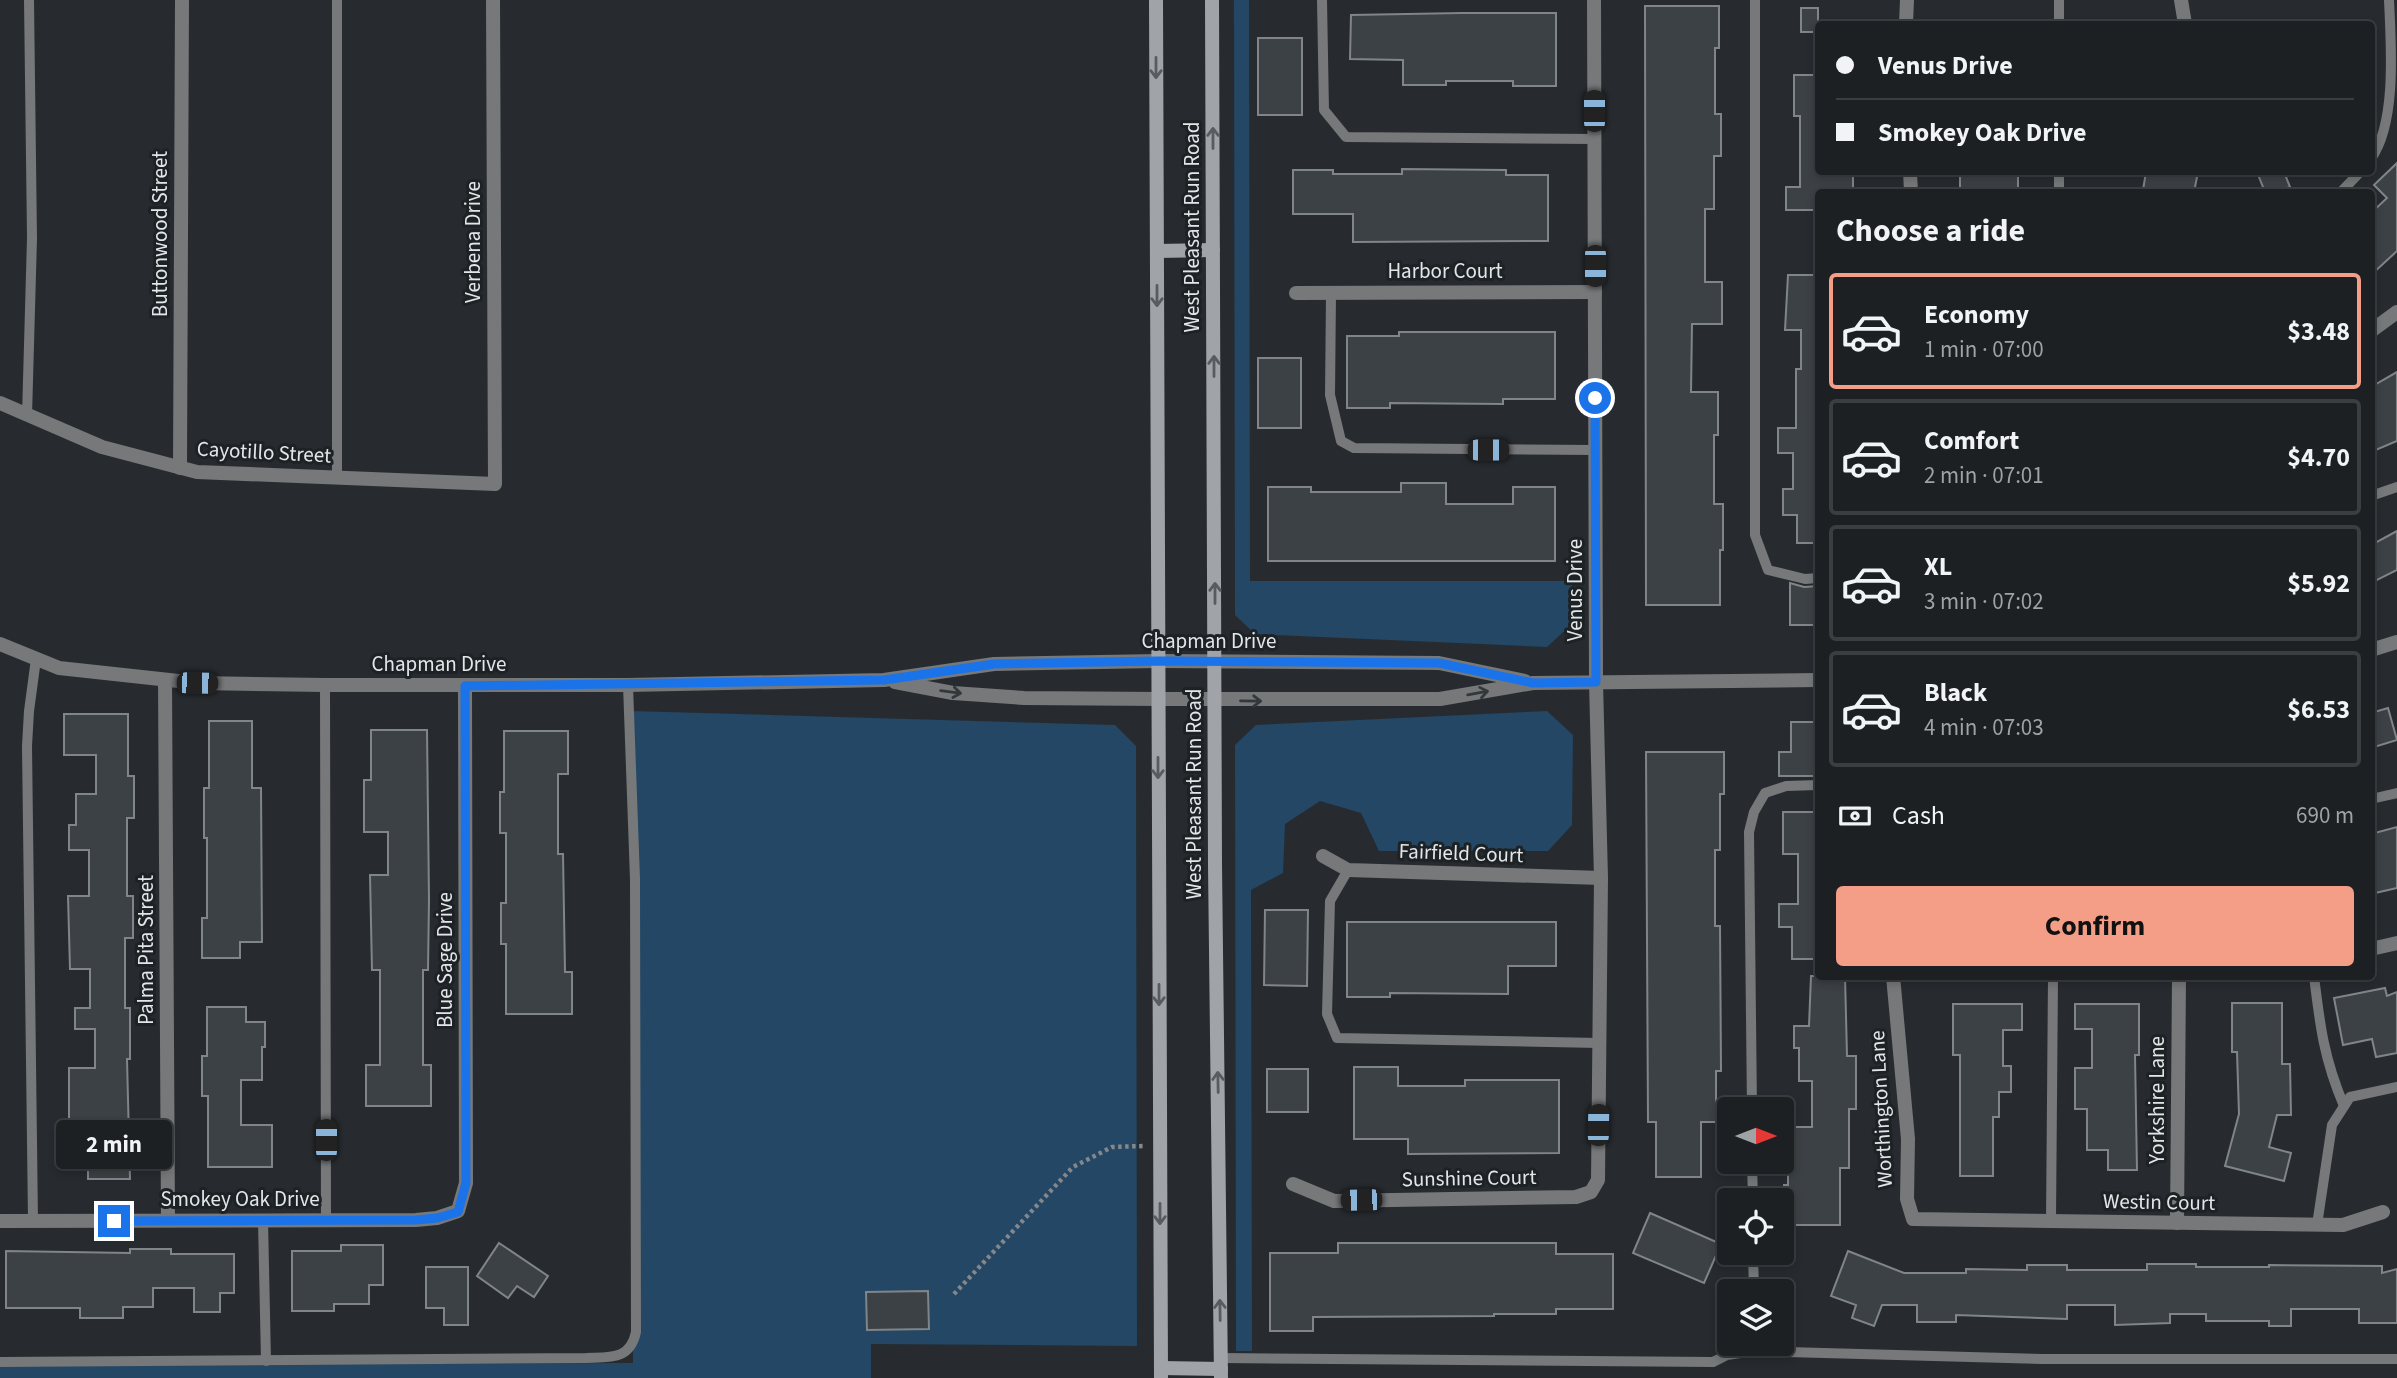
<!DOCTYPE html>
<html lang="en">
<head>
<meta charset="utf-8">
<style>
	:root { --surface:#1d2023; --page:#25282b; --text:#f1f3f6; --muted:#a0a3a6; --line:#3b3e41; --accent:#f49e88 }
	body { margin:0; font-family:"Source Sans 3",sans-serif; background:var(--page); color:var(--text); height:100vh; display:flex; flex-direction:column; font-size:26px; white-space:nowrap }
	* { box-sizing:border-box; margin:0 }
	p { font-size:23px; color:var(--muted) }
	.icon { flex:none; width:38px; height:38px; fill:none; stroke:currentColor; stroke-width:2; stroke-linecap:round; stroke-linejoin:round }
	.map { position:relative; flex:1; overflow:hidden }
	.sheet { position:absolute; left:1815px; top:189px; width:560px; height:791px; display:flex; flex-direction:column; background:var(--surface); border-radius:7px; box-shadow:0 4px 10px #0003,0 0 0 2px var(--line) }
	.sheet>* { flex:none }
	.top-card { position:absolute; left:1815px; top:21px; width:560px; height:154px; border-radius:7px; box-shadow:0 4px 10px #0003,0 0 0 2px var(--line); display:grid; align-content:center; height:154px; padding:0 21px; background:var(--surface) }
	.needle { width:46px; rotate:90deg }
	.controls { position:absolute; left:1717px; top:1097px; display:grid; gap:14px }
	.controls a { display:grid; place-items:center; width:77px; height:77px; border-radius:7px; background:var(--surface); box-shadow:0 4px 10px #0003,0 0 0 2px var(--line); font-size:35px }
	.end { position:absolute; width:32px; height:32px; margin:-16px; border:9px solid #1a73e8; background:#fff; box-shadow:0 0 0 4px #fff }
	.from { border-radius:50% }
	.bubble { position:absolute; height:49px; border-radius:7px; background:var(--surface); box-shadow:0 4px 10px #0003,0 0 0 2px var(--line); font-size:23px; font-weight:700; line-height:49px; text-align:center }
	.car { position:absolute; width:21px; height:42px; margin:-21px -10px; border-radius:9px; box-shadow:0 0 5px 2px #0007; background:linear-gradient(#222 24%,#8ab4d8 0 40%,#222 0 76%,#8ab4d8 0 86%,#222 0) }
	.top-card b { display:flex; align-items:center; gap:24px; height:66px; font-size:26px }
	.top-card b+b { border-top:2px solid var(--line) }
	.top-card i { width:18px; height:18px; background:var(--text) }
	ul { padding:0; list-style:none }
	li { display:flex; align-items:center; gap:21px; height:116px; margin:0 14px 10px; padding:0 7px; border:4px solid var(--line); border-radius:7px }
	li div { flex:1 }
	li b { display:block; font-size:26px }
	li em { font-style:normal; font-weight:700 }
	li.current { border-color:var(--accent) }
	li>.icon { width:63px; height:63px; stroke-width:1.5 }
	h2 { padding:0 21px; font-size:32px; line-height:84px }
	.pay { display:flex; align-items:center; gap:18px; height:77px; padding:0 21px; font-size:26px }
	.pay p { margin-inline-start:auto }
	.action { display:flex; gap:14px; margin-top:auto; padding:14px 21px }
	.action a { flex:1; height:80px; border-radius:7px; background:var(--accent); color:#111; font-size:28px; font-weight:700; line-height:80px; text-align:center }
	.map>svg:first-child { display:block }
	.green { fill:#234764 }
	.building { fill:#3c4145; stroke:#7f8589; stroke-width:2 }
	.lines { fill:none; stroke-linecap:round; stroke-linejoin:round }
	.path { stroke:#84878b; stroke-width:4.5; stroke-dasharray:3.5 3.5; stroke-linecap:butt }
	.service { stroke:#76787a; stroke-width:10 }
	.minor { stroke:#76787a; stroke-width:14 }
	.tertiary { stroke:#76787a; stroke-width:14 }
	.secondary { stroke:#a0a4a8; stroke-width:14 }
	.oneway { stroke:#585c60 }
	.oneway2 { stroke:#33383a }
	.route { stroke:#1a73e8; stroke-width:9 }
	.labels { text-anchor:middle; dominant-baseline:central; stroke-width:6; stroke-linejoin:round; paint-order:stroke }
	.street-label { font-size:21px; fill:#e3e6e9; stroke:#1d2225 }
</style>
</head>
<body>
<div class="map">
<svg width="2397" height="1378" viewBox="0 0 2397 1378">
	<rect width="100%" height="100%" fill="#272b2f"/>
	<g class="green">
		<polygon points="1234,0 1249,0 1250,581 1572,581 1573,623 1547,647 1255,634 1235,615"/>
		<polygon points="632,711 1115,725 1136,746 1137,1346 871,1344 871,1378 0,1378 0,1365 633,1363"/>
		<polygon points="1547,711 1573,735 1572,825 1548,851 1379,851 1361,813 1320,801 1285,824 1283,873 1251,890 1252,1351 1236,1351 1235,745 1256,725"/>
	</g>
	<g class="building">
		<polygon points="1645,6 1719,6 1719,48 1715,48 1715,114 1721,114 1721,156 1714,156 1714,209 1705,209 1705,282 1722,282 1722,324 1692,324 1691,392 1718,392 1718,435 1714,435 1714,504 1723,504 1723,550 1720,550 1720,605 1646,605"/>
		<rect x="1801" y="8" width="17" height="24"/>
		<polygon points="1462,13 1556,13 1556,86 1513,86 1513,81 1446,81 1446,85 1403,85 1403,60 1350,59 1351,15"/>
		<rect x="1258" y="38" width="44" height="77"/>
		<polygon points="1794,75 1818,75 1818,172 1853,172 1853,192 1818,192 1818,210 1786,210 1786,187 1800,187 1800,116 1794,116"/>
		<polygon points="2397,163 2397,251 2371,275 2371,213 2387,198 2374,185"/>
		<polygon points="1402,169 1506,170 1506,175 1548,175 1548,241 1353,242 1353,214 1293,214 1293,170 1333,170 1333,174 1402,174"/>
		<rect x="1960" y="172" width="58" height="20"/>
		<polygon points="2146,172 2198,172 2194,192 2157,192 2143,190"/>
		<polygon points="2257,172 2284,172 2290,187 2275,192 2265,192"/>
		<polygon points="1788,275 1818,275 1818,543 1797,543 1797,515 1783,515 1783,489 1793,489 1793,453 1778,453 1778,428 1796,428 1796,369 1801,369 1801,330 1785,330"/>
		<polygon points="1399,332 1555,332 1555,399 1503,399 1503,404 1390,403 1390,408 1347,408 1347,336 1399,336"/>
		<rect x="1258" y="358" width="43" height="70"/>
		<polygon points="2397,372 2397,441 2371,452 2371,387"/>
		<polygon points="1401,483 1446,483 1446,504 1513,504 1513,487 1555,487 1555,561 1268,561 1268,487 1311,487 1311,492 1401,492"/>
		<polygon points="2397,531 2397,570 2371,583 2371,545"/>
		<polygon points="1790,583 1804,587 1818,586 1818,625 1790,625"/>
		<polygon points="2388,708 2397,740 2371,748 2371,713"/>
		<polygon points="64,714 128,714 128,776 134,776 134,818 127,818 127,896 133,896 133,938 125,938 125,1008 130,1008 130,1059 127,1059 130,1179 88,1179 88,1119 69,1119 69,1068 95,1068 95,1029 75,1029 75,1008 90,1008 90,969 70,969 68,896 89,896 89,850 69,850 69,825 76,825 76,794 96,794 96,755 64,755"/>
		<polygon points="209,721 252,721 252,788 261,788 262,942 240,942 240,958 202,958 202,918 207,918 207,838 204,838 204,788 209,788"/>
		<polygon points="1791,722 1818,722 1818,776 1779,776 1779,752 1791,752"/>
		<polygon points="371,730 427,730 429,900 428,970 423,970 423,1065 431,1065 431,1106 366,1106 366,1065 380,1065 380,970 372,970 370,875 388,875 388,832 364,832 364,780 371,780"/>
		<polygon points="504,731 568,731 568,774 558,774 558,854 563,854 565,972 572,972 572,1014 506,1014 506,944 501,944 501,903 506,903 506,833 500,833 500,792 504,792"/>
		<polygon points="1646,752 1724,752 1724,794 1720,794 1720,850 1715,850 1715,926 1720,926 1721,1071 1716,1071 1716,1122 1701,1122 1701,1177 1656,1177 1656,1122 1648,1122"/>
		<polygon points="1783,812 1818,812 1818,959 1792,959 1792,927 1779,927 1779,904 1798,904 1798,854 1783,854"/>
		<polygon points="2397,827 2397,888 2371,894 2371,834"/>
		<polygon points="1265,910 1308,910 1307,986 1264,985"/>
		<polygon points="1347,922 1556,922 1556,966 1508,966 1508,994 1390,993 1390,997 1347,997"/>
		<polygon points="1811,976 1845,976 1847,1056 1856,1056 1856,1109 1849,1109 1849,1168 1840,1168 1840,1225 1784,1225 1784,1185 1788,1185 1788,1127 1812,1127 1812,1081 1799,1081 1799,1048 1794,1048 1794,1026 1809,1026"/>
		<polygon points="2385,988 2387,996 2397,992 2397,1053 2376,1057 2372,1039 2343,1045 2334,998"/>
		<polygon points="2232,1003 2282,1003 2282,1064 2290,1064 2291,1115 2277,1115 2269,1147 2291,1153 2284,1181 2225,1166 2239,1114 2237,1052 2232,1052"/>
		<polygon points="1953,1004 2022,1004 2022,1030 2003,1030 2003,1066 2011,1066 2011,1092 1999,1092 1999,1117 1993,1117 1993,1176 1960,1176 1960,1055 1953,1055"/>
		<polygon points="2075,1004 2139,1004 2139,1055 2135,1055 2137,1170 2108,1170 2108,1150 2087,1150 2087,1109 2075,1109 2075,1068 2092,1068 2092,1029 2075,1029"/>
		<polygon points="207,1007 246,1007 246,1022 265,1022 265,1047 262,1047 262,1080 241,1080 241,1125 272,1125 272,1167 208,1167 208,1096 202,1096 202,1056 207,1056"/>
		<polygon points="1354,1067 1398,1067 1398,1086 1465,1086 1465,1080 1559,1080 1559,1153 1408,1154 1408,1139 1354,1139"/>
		<rect x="1267" y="1069" width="41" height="43"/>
		<polygon points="1650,1213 1721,1244 1704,1283 1633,1253"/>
		<polygon points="499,1243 548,1276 534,1297 517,1286 508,1298 477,1276"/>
		<polygon points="1338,1243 1556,1243 1556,1254 1613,1254 1613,1309 1556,1309 1556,1314 1494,1314 1494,1316 1313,1317 1313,1331 1270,1331 1270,1253 1338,1253"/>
		<polygon points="341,1245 383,1245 383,1285 369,1285 369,1304 334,1304 334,1311 292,1311 292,1251 341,1251"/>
		<polygon points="130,1249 171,1249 171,1254 234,1254 234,1293 220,1293 220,1312 194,1312 194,1288 153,1288 153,1307 123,1307 123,1318 80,1318 80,1308 6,1308 6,1251 130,1253"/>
		<polygon points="1848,1251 1904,1273 1966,1273 1966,1269 2027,1270 2027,1265 2067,1265 2067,1270 2147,1270 2147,1264 2196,1264 2196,1267 2269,1267 2269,1265 2382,1266 2382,1273 2397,1269 2397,1323 2359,1323 2359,1309 2291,1309 2291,1326 2269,1326 2269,1321 2206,1321 2206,1314 2170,1314 2170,1323 2115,1325 2115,1305 2067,1305 2067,1319 1956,1315 1956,1322 1917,1322 1917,1305 1882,1305 1874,1326 1852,1318 1856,1305 1831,1296"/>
		<polygon points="426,1267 468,1267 468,1325 444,1325 444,1308 426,1308"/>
		<polygon points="928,1291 929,1329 867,1330 866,1292"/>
	</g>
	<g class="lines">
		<polyline class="path" points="954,1294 1073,1167 1112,1147 1144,1146"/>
		<g class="service">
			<polyline points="337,0 337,477"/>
			<polyline points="1322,0 1324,110 1346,137 1594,139"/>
			<polyline points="1755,0 1755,535 1768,570 1805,579 1818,578"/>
			<polyline points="2059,0 2059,24"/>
			<path d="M2371 159C2397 122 2391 46 2389 0"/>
			<polyline points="2059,172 2059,192"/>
			<polyline points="2341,192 2360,172"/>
			<polyline points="1331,293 1330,395 1341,441 1354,448 1596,450"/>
			<polyline points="27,416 32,238 29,0"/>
			<polyline points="2371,496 2397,487"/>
			<polyline points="325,685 326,1220"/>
			<polyline points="2371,799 2397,793"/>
			<polyline points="1348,870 1330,901 1327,1014 1337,1038 1599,1043"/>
			<path d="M2314 976C2320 1026 2324 1059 2344 1106"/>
			<polyline points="1752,1110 1749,832 1754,812 1765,793 1786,786 1818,785"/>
			<polyline points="1752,1162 1753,1200"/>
			<polyline points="263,1220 266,1361"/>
			<polyline points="33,1221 27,746 29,711 36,659"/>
			<polyline points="2051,1221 2053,976"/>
			<polyline points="2317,1225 2332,1125 2350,1097 2397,1087"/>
			<polyline points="1753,1253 1754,1292"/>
			<polyline points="1221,1358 1713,1362 1727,1355 1754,1351 2043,1359 2397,1359"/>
			<path d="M0 1362 586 1358C611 1357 630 1360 636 1332L635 879 628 685"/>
		</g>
		<g class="minor">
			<polyline points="2181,0 2185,24"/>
			<polyline points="1906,24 1907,0"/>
			<polyline points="1910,172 1911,192"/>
			<polyline points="1296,293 1595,292"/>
			<polyline points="2371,331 2397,312"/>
			<polyline points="0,403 102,447 197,472 495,484 493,0"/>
			<polyline points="180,468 182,0"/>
			<polyline points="0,644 59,668 197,683 325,685 628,685 884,680 994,664 1158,661"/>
			<polyline points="165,680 168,1220"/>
			<polyline points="895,682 953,693 1024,698 1158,699"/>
			<polyline points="1323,856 1348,870 1601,878"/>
			<polyline points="2371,949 2397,943"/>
			<polyline points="1893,976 1908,1139 1907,1199 1913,1219 2343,1225 2383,1212"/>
			<polyline points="1293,1184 1334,1201 1576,1197 1591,1192 1598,1180 1601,878 1596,682 1594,0"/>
			<polyline points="0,1221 416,1220 437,1218 458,1211 466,1183 465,686"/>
			<polyline points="2177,1223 2179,976"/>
		</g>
		<g class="tertiary">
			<polyline points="2371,650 2397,642"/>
			<polyline points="1158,661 1439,663 1525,681"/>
			<polyline points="1158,699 1440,699 1533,683 1818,680"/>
		</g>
		<g class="secondary">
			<polyline points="1156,0 1161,1378"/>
			<polyline points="1212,0 1215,865 1221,1378"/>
			<polyline points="1157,251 1213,250"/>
			<polyline points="1161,1368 1221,1369"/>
		</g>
	</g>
	<defs><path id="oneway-shaft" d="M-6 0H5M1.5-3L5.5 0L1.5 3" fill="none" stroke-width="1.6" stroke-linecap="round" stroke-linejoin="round" transform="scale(1.75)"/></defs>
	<g class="oneway">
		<use href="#oneway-shaft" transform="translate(1156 68) rotate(90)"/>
		<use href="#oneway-shaft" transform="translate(1213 138) rotate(-90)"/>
		<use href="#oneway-shaft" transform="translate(1157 296) rotate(90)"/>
		<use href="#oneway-shaft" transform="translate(1214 366) rotate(-90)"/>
		<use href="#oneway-shaft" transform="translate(1215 593) rotate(-90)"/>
		<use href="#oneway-shaft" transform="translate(1158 768) rotate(90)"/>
		<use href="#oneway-shaft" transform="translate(1159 995) rotate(90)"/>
		<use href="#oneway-shaft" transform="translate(1218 1082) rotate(-91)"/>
		<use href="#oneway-shaft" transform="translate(1160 1214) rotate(90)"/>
		<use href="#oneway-shaft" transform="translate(1220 1310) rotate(-91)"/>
	</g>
	<g class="oneway2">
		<use href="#oneway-shaft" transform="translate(951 692) rotate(8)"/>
		<use href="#oneway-shaft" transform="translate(1478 693) rotate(-10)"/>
		<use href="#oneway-shaft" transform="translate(1251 701) rotate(1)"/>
	</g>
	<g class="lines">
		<polyline class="route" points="114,1221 416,1220 437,1218 458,1212 466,1183 465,686 884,680 994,664 1158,661 1439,663 1533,683 1596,682 1595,398"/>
	</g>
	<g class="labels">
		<g class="street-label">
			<text transform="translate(1192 227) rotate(-90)">West Pleasant Run Road</text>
			<text transform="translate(160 234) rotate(-90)">Buttonwood Street</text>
			<text transform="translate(473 242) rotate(-90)">Verbena Drive</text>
			<text x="1445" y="271">Harbor Court</text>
			<text transform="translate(264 452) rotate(3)">Cayotillo Street</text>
			<text transform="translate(1575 590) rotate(-90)">Venus Drive</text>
			<text x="1209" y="641">Chapman Drive</text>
			<text x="439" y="664">Chapman Drive</text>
			<text transform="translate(1194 794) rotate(-90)">West Pleasant Run Road</text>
			<text transform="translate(1461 853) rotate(2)">Fairfield Court</text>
			<text transform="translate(146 950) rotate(-90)">Palma Pita Street</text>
			<text transform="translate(445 960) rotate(-90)">Blue Sage Drive</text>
			<text transform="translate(2157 1100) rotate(-90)">Yorkshire Lane</text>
			<text transform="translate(1881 1109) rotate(-93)">Worthington Lane</text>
			<text transform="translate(1469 1178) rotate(-1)">Sunshine Court</text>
			<text x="240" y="1199">Smokey Oak Drive</text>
			<text transform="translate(2159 1202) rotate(1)">Westin Court</text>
		</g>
	</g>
</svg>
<div class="controls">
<a><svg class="needle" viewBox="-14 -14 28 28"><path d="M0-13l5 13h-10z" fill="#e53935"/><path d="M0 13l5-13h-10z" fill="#a0a3a6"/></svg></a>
<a><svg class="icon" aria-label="locate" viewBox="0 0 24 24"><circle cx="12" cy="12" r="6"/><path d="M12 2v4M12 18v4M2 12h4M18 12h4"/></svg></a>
<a><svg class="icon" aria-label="layers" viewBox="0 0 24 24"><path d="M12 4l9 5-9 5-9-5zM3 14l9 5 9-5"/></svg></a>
</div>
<i class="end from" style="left:1595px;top:398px"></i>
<i class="end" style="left:114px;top:1221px"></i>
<div class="bubble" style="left:56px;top:1120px;width:116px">2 min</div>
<i class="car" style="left:1594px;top:111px;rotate:0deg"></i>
<i class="car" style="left:1595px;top:266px;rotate:180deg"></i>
<i class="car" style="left:1488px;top:450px;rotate:90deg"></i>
<i class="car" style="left:197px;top:683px;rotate:91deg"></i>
<i class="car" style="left:1598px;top:1125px;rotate:1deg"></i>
<i class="car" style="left:326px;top:1140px;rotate:0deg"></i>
<i class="car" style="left:1361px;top:1200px;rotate:269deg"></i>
<div class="top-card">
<b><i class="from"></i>Venus Drive</b>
<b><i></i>Smokey Oak Drive</b>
</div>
<section class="sheet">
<h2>Choose a ride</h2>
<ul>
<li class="current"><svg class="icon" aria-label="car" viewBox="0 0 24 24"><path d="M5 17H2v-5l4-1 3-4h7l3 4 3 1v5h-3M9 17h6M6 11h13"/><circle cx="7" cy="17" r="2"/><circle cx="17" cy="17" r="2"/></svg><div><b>Economy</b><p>1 min · 07:00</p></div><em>$3.48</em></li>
<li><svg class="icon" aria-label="car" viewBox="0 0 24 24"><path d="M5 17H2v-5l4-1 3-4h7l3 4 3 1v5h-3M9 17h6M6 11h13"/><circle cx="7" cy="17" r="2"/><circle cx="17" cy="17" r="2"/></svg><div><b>Comfort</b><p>2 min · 07:01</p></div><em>$4.70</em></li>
<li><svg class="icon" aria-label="car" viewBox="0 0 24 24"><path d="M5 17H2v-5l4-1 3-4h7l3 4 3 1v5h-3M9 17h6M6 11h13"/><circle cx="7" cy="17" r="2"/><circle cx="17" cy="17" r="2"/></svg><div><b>XL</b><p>3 min · 07:02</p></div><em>$5.92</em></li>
<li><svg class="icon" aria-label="car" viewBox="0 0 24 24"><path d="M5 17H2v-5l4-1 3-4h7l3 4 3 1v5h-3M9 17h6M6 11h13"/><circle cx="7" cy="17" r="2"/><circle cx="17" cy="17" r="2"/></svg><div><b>Black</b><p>4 min · 07:03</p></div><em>$6.53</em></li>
</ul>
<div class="pay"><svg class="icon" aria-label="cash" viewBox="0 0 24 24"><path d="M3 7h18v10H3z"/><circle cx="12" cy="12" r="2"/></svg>Cash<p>690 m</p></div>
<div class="action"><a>Confirm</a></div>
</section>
</div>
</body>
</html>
